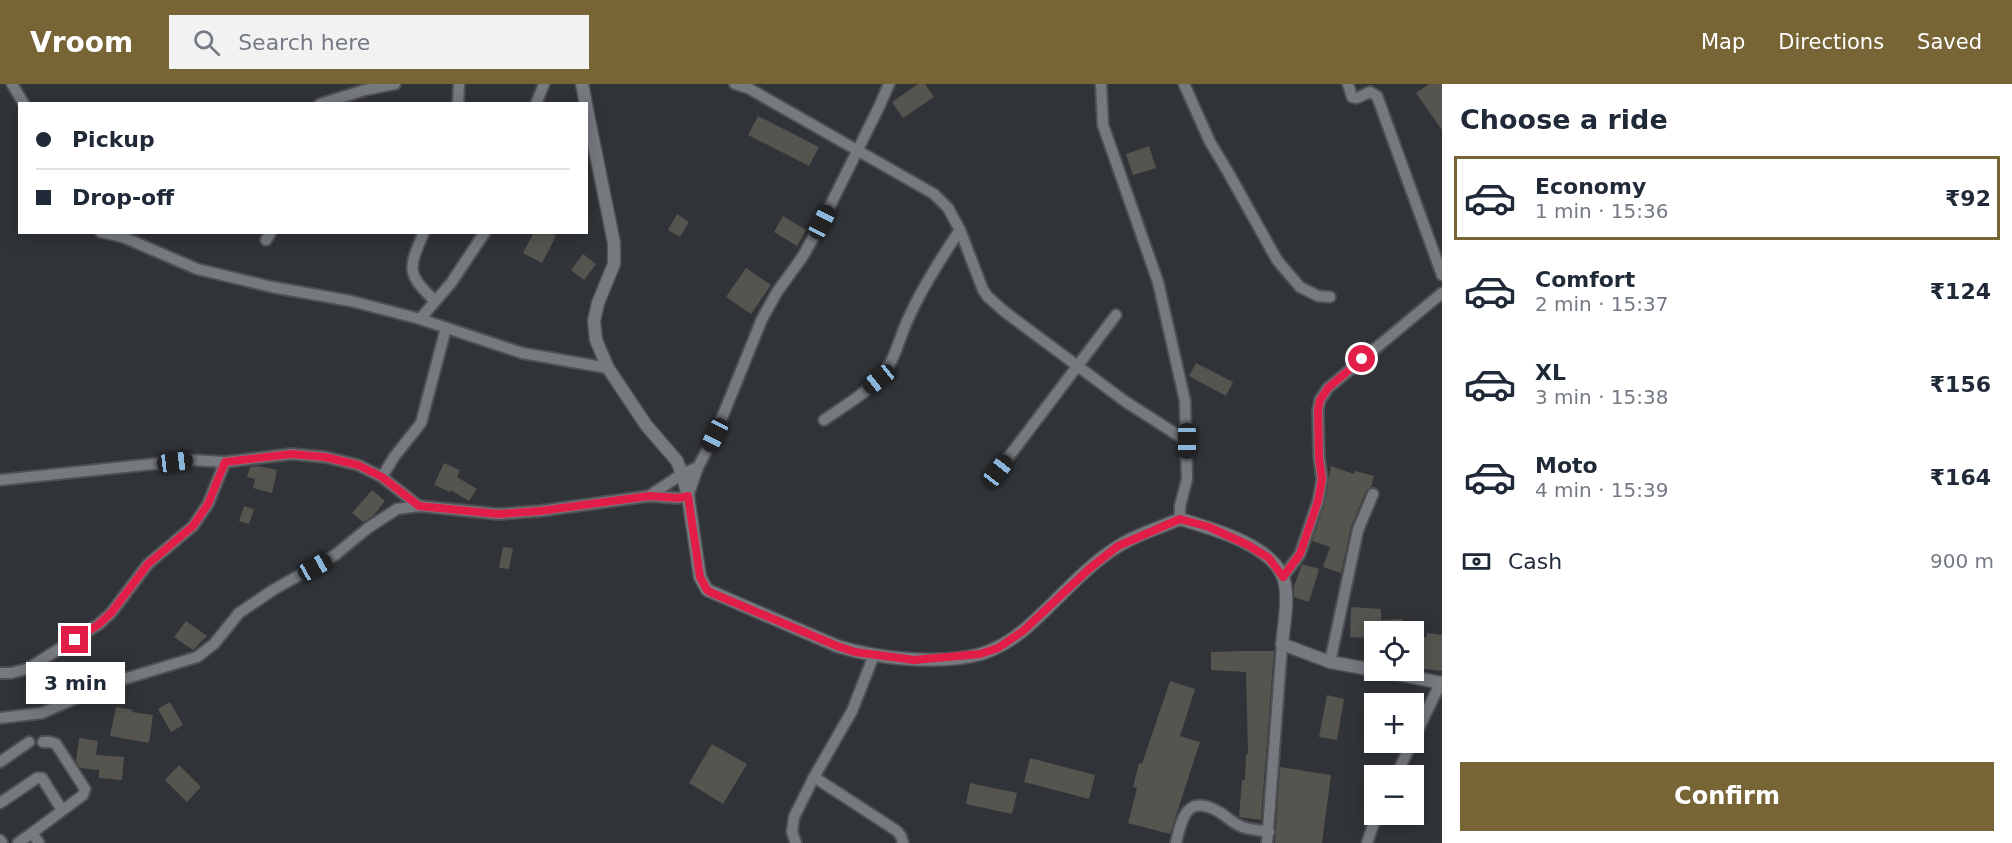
<!DOCTYPE html>
<html lang="en">
<head>
<meta charset="utf-8">
<style>
	:root { --surface:#fff; --page:#f2f2f3; --text:#1f2937; --muted:#747a83; --line:#e0e1e3; --accent:#776536 }
	body { margin:0; font-family:"DejaVu Sans",sans-serif; background:var(--page); color:var(--text); height:100vh; display:flex; flex-direction:column; font-size:22px; white-space:nowrap }
	* { box-sizing:border-box; margin:0 }
	p { font-size:20px; color:var(--muted) }
	.icon { flex:none; width:33px; height:33px; fill:none; stroke:currentColor; stroke-width:2; stroke-linecap:round; stroke-linejoin:round }
	.map { position:relative; flex:1; overflow:hidden }
	.panel { display:flex; flex-direction:column; background:var(--surface); width:570px }
	.panel>* { flex:none }
	.guide { position:absolute; left:18px; top:18px; width:570px; height:132px; border-radius:0px; box-shadow:0 3px 15px #0003; display:grid; align-content:center; height:132px; padding:0 18px; background:var(--surface) }
	.buttons { position:absolute; left:1364px; top:537px; display:grid; gap:12px }
	.buttons a { display:grid; place-items:center; width:60px; height:60px; border-radius:0px; background:var(--surface); box-shadow:0 3px 15px #0003; font-size:30px }
	.end { position:absolute; width:27px; height:27px; margin:-14px; border:8px solid #e11d48; background:#fff; box-shadow:0 0 0 3px #fff }
	.from { border-radius:50% }
	.bubble { position:absolute; height:42px; border-radius:0px; background:var(--surface); box-shadow:0 3px 15px #0003; font-size:20px; font-weight:700; line-height:42px; text-align:center }
	.car { position:absolute; width:18px; height:36px; margin:-18px -9px; border-radius:8px; box-shadow:0 0 4px 2px #0007; background:linear-gradient(#222 24%,#8ab4d8 0 40%,#222 0 76%,#8ab4d8 0 86%,#222 0) }
	.guide b { display:flex; align-items:center; gap:21px; height:57px; font-size:22px }
	.guide b+b { border-top:2px solid var(--line) }
	.guide i { width:15px; height:15px; background:var(--text) }
	ul { padding:0; list-style:none }
	li { display:flex; align-items:center; gap:18px; height:84px; margin:0 12px 9px; padding:0 6px; border:3px solid transparent; border-radius:0px }
	li div { flex:1 }
	li b { display:block; font-size:22px }
	li em { font-style:normal; font-weight:700 }
	li.current { border-color:var(--accent) }
	li>.icon { width:54px; height:54px; stroke-width:1.5 }
	h2 { padding:0 18px; font-size:27px; line-height:72px }
	.pay { display:flex; align-items:center; gap:15px; height:66px; padding:0 18px; font-size:22px }
	.pay p { margin-inline-start:auto }
	.button { display:flex; gap:12px; margin-top:auto; padding:12px 18px }
	.button a { flex:1; height:69px; border-radius:0px; background:var(--accent); color:#fff; font-size:24px; font-weight:700; line-height:69px; text-align:center }
	header { display:flex; align-items:center; gap:36px; box-sizing:border-box; height:84px; padding:0 30px; background:var(--accent); color:#fff }
	header strong { font-size:28px }
	nav { display:flex; gap:33px; margin-inline-start:auto; font-size:21px }
	.search { width:420px; height:54px; background:var(--page); display:flex; align-items:center; gap:15px; box-sizing:border-box; padding:0 21px; border-radius:0px; color:var(--muted); font-size:22px }
	main { display:flex; flex:1; min-height:0 }
	.map>svg:first-child { display:block }
	.building { fill:#56544f }
	.lines { fill:none; stroke-linecap:round; stroke-linejoin:round }
	.minor-casing { stroke:#4e5054; stroke-width:14 }
	.tertiary-casing { stroke:#4e5054; stroke-width:15 }
	.minor { stroke:#767a7e; stroke-width:10 }
	.tertiary { stroke:#767a7e; stroke-width:12 }
	.route { stroke:#e11d48; stroke-width:8 }
</style>
</head>
<body>
<header>
<strong>Vroom</strong>
<div class="search"><svg class="icon" aria-label="search" viewBox="0 0 24 24"><circle cx="10" cy="10" r="6"/><path d="M15 15l6 6"/></svg>Search here</div>
<nav><a>Map</a><a>Directions</a><a>Saved</a></nav>
</header>
<main>
<div class="map">
<svg width="1442" height="759" viewBox="0 0 1442 759">
	<rect width="100%" height="100%" fill="#303337"/>
	<g class="building">
		<polygon points="918,0 925,0 934,13 903,34 892,18"/>
		<polygon points="1429,0 1442,0 1442,46 1416,9"/>
		<polygon points="758,32 819,63 809,82 748,51"/>
		<polygon points="1149,62 1156,84 1133,91 1126,70"/>
		<polygon points="677,130 689,138 680,153 668,146"/>
		<polygon points="783,132 806,146 797,162 774,148"/>
		<polygon points="534,148 550,148 556,152 542,179 523,169"/>
		<polygon points="583,170 596,180 584,196 571,186"/>
		<polygon points="746,184 771,201 751,230 726,213"/>
		<polygon points="1196,279 1233,298 1226,312 1189,292"/>
		<polygon points="444,379 460,386 457,393 477,405 469,417 451,406 450,408 434,401"/>
		<polygon points="258,382 277,386 272,409 253,404 255,395 247,393 250,383"/>
		<polygon points="1331,382 1354,390 1355,387 1374,392 1371,403 1366,407 1351,443 1341,489 1323,483 1330,463 1312,457 1325,418"/>
		<polygon points="372,406 385,417 373,432 363,438 352,429"/>
		<polygon points="244,422 254,425 249,440 239,437"/>
		<polygon points="503,463 513,464 509,485 499,484"/>
		<polygon points="1302,480 1319,485 1309,518 1294,513 1294,502"/>
		<polygon points="1351,523 1381,525 1381,536 1402,535 1402,548 1374,548 1374,554 1350,553"/>
		<polygon points="186,537 207,552 193,566 174,553"/>
		<polygon points="1427,549 1442,551 1442,587 1424,585 1424,583 1413,583 1413,553 1427,553"/>
		<polygon points="1242,567 1274,567 1261,736 1239,733 1242,696 1245,696 1246,670 1248,670 1246,588 1211,586 1211,568"/>
		<polygon points="1170,597 1195,605 1180,652 1200,658 1170,750 1128,739 1137,704 1133,703 1139,679 1142,680"/>
		<polygon points="1327,611 1344,615 1337,656 1319,653"/>
		<polygon points="170,618 183,641 171,648 158,625"/>
		<polygon points="116,623 133,626 132,628 153,631 149,659 110,652"/>
		<polygon points="79,654 98,657 96,671 124,673 122,696 99,694 99,686 80,684 76,677"/>
		<polygon points="712,660 747,680 723,720 689,699"/>
		<polygon points="1030,674 1095,691 1089,715 1024,698"/>
		<polygon points="179,681 201,703 187,718 165,696"/>
		<polygon points="1280,683 1331,691 1322,759 1275,759"/>
		<polygon points="970,699 1017,709 1012,730 966,720"/>
	</g>
	<g class="lines">
		<defs>
			<g id="minor">
				<polyline points="12,0 24,20"/>
				<polyline points="735,0 748,4 934,110 948,124 960,146 983,206 988,213 1005,228 1126,318 1187,357"/>
				<polyline points="1101,0 1103,41 1158,198 1185,317 1187,395 1180,422 1180,435"/>
				<polyline points="1184,0 1210,58 1228,88 1277,176 1300,203 1318,212 1330,213"/>
				<polyline points="1348,0 1352,13 1357,14 1370,8 1377,12 1442,191"/>
				<polyline points="320,20 365,6 395,0"/>
				<polyline points="458,20 459,0"/>
				<polyline points="536,20 544,0"/>
				<polyline points="101,148 123,153 197,185 272,203 351,217 420,235 522,269 608,284"/>
				<path d="M424 148C408 185 406 189 435 217"/>
				<polyline points="266,156 271,148"/>
				<polyline points="420,235 451,199 485,148"/>
				<path d="M824 336C842 323 864 311 879 295 895 279 899 253 909 233 923 202 941 174 960 146"/>
				<polyline points="998,387 1116,231"/>
				<polyline points="382,393 394,373 421,339 446,244"/>
				<polyline points="0,396 191,376 225,378 291,370 325,373 358,381 382,393 419,422"/>
				<polyline points="649,412 682,390 698,383"/>
				<polyline points="1283,493 1300,470 1318,417 1322,395 1319,373 1318,326 1320,316 1328,304 1442,209"/>
				<polyline points="1330,578 1358,446 1373,410"/>
				<polyline points="0,589 11,589 27,585 99,540 111,529 148,480 193,442 208,420 225,378"/>
				<polyline points="0,634 42,629 111,599 197,573 214,560 239,529 273,506 335,471 368,444 397,425 419,422 498,430 540,427 649,412 679,414 688,412 698,383 715,351 762,235 777,208 803,172 822,138 879,23 889,0"/>
				<polyline points="1413,656 1441,598"/>
				<polyline points="0,678 29,658"/>
				<polyline points="1396,692 1412,658"/>
				<polyline points="814,693 897,747 901,752 903,759"/>
				<polyline points="0,719 37,694 42,694 62,726"/>
				<polyline points="0,756 2,759"/>
				<polyline points="18,759 32,749"/>
				<polyline points="39,759 32,749 83,711 85,705 56,660 50,658 43,658"/>
				<polyline points="796,759 792,748 794,733 814,693 852,627 874,571"/>
				<path d="M1176 759C1182 732 1188 709 1221 729 1227 733 1233 739 1240 742 1249 746 1259 746 1269 748"/>
				<polyline points="1267,759 1282,560"/>
				<polyline points="1367,759 1377,730"/>
			</g>
			<g id="tertiary">
				<polyline points="582,0 586,20"/>
				<path d="M586 21 614 159V180L598 219 594 237 596 256 608 284 646 341 677 377 682 390 688 412 700 493 707 506 837 562C878 575 939 581 981 570 997 565 1012 556 1025 545 1056 519 1082 485 1117 463 1135 451 1159 444 1180 435 1210 444 1274 461 1284 496 1289 515 1284 540 1282 560L1330 578 1374 586"/>
				<polyline points="1376,586 1442,599"/>
			</g>
		</defs>
		<use href="#minor" class="minor-casing"/>
		<use href="#tertiary" class="tertiary-casing"/>
		<use href="#minor" class="minor"/>
		<use href="#tertiary" class="tertiary"/>
	</g>
	<g class="lines">
		<polyline class="route" points="75,556 99,540 111,529 148,480 193,442 208,420 225,378 291,370 325,373 358,381 382,393 419,422 498,430 540,427 649,412 679,414 688,412 700,493 707,506 712,509 837,562 855,568 914,576 980,570 998,564 1023,547 1090,484 1118,462 1180,435 1209,443 1248,461 1269,474 1283,493 1300,470 1318,417 1322,395 1319,374 1318,326 1320,316 1328,304 1362,275"/>
	</g>
</svg>
<div class="buttons">
<a><svg class="icon" aria-label="locate" viewBox="0 0 24 24"><circle cx="12" cy="12" r="6"/><path d="M12 2v4M12 18v4M2 12h4M18 12h4"/></svg></a>
<a>+</a>
<a>−</a>
</div>
<i class="end from" style="left:1362px;top:275px"></i>
<i class="end" style="left:75px;top:556px"></i>
<div class="bubble" style="left:26px;top:578px;width:99px">3 min</div>
<i class="car" style="left:822px;top:138px;rotate:27deg"></i>
<i class="car" style="left:879px;top:295px;rotate:231deg"></i>
<i class="car" style="left:715px;top:351px;rotate:206deg"></i>
<i class="car" style="left:1187px;top:357px;rotate:180deg"></i>
<i class="car" style="left:175px;top:378px;rotate:83deg"></i>
<i class="car" style="left:998px;top:387px;rotate:38deg"></i>
<i class="car" style="left:315px;top:483px;rotate:61deg"></i>
<div class="guide">
<b><i class="from"></i>Pickup</b>
<b><i></i>Drop-off</b>
</div>
</div>
<section class="panel">
<h2>Choose a ride</h2>
<ul>
<li class="current"><svg class="icon" aria-label="car" viewBox="0 0 24 24"><path d="M5 17H2v-5l4-1 3-4h7l3 4 3 1v5h-3M9 17h6M6 11h13"/><circle cx="7" cy="17" r="2"/><circle cx="17" cy="17" r="2"/></svg><div><b>Economy</b><p>1 min · 15:36</p></div><em>₹92</em></li>
<li><svg class="icon" aria-label="car" viewBox="0 0 24 24"><path d="M5 17H2v-5l4-1 3-4h7l3 4 3 1v5h-3M9 17h6M6 11h13"/><circle cx="7" cy="17" r="2"/><circle cx="17" cy="17" r="2"/></svg><div><b>Comfort</b><p>2 min · 15:37</p></div><em>₹124</em></li>
<li><svg class="icon" aria-label="car" viewBox="0 0 24 24"><path d="M5 17H2v-5l4-1 3-4h7l3 4 3 1v5h-3M9 17h6M6 11h13"/><circle cx="7" cy="17" r="2"/><circle cx="17" cy="17" r="2"/></svg><div><b>XL</b><p>3 min · 15:38</p></div><em>₹156</em></li>
<li><svg class="icon" aria-label="car" viewBox="0 0 24 24"><path d="M5 17H2v-5l4-1 3-4h7l3 4 3 1v5h-3M9 17h6M6 11h13"/><circle cx="7" cy="17" r="2"/><circle cx="17" cy="17" r="2"/></svg><div><b>Moto</b><p>4 min · 15:39</p></div><em>₹164</em></li>
</ul>
<div class="pay"><svg class="icon" aria-label="cash" viewBox="0 0 24 24"><path d="M3 7h18v10H3z"/><circle cx="12" cy="12" r="2"/></svg>Cash<p>900 m</p></div>
<div class="button"><a>Confirm</a></div>
</section>
</main>
</body>
</html>
